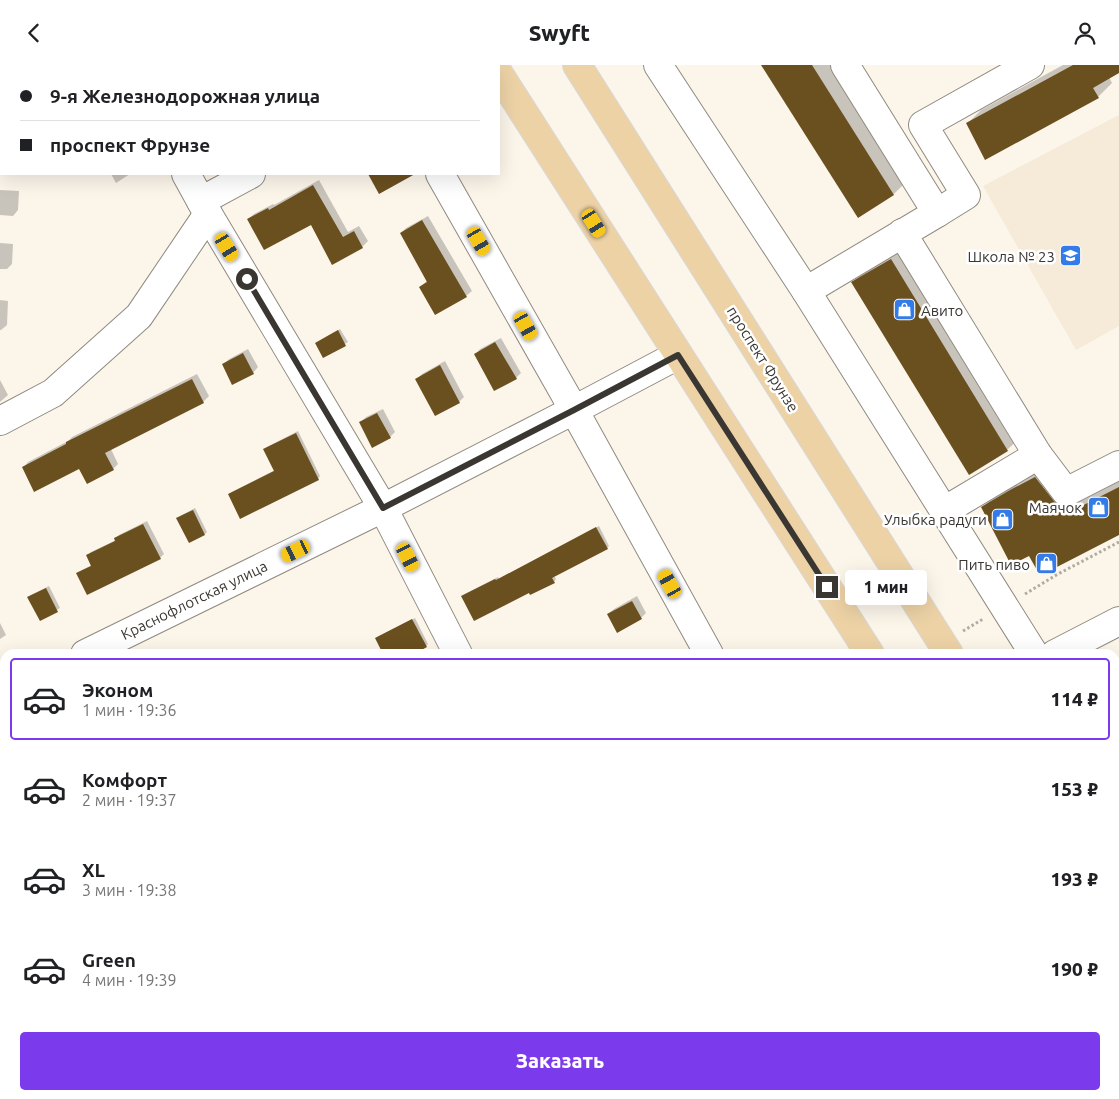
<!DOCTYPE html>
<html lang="ru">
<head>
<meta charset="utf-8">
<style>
	:root { --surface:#fff; --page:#f2f2f2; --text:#202124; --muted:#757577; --line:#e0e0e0; --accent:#7c3aed }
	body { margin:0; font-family:Ubuntu,sans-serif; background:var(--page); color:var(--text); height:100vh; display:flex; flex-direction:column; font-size:19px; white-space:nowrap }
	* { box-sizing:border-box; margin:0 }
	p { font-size:16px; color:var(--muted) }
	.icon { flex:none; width:28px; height:28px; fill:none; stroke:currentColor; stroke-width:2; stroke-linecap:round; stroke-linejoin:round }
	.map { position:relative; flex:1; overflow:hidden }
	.side { position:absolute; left:0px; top:584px; width:1120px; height:451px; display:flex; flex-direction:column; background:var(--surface); border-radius:15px 15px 0 0; box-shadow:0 5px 20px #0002 }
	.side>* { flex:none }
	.banner { position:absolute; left:0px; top:0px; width:500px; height:110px; box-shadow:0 5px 20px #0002; display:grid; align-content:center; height:110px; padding:0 20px; background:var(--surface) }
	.end { position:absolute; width:22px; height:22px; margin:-11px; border:6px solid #3a3733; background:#fff; box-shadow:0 0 0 2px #fff }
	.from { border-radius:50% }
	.bubble { position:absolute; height:35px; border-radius:5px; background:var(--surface); box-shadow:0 5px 20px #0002; font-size:16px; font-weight:800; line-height:35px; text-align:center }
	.car { position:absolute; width:15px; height:30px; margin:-15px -8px; border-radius:6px; box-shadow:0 0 4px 1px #0007; background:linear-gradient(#f5c518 24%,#345 0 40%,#f5c518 0 76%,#345 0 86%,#f5c518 0) }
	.banner b { display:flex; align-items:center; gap:18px; height:48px; font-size:19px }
	.banner b+b { border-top:1px solid var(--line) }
	.banner i { width:12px; height:12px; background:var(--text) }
	ul { padding:9px 0 0; list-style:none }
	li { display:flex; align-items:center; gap:15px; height:82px; margin:0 10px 8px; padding:0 10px; border:2px solid transparent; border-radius:5px }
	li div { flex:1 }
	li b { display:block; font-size:19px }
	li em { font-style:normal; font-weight:800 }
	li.current { border-color:var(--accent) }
	li>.icon { width:45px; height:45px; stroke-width:1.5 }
	.primary-button { display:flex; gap:10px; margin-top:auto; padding:10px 20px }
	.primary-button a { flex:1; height:58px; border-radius:5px; background:var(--accent); color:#fff; font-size:20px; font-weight:800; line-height:58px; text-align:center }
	header { display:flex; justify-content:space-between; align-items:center; height:65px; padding:0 20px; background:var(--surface); font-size:22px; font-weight:800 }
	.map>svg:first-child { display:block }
	.built { fill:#f6ead9 }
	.green { fill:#f9d69e }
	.shadow { fill:#0003 }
	.building { fill:#6a4f1f }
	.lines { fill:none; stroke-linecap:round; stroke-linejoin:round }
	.minor-casing { stroke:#908a80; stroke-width:30 }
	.major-casing { stroke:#d8d7d6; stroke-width:30 }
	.path { stroke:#b1aca3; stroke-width:3; stroke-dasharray:2.5 2.5; stroke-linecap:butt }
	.minor { stroke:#fff; stroke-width:28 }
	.major { stroke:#edd2a6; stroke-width:28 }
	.route { stroke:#3a3733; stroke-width:6 }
	.labels { text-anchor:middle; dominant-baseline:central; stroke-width:5; stroke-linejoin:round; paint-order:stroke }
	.poi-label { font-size:15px; fill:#3a3733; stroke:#fff; text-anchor:end }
	.street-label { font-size:15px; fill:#3a3733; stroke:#fff }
</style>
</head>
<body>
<header><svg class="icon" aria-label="back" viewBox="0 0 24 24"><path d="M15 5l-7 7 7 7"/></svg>Swyft<svg class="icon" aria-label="person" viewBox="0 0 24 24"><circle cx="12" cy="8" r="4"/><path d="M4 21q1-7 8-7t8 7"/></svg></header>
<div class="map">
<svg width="1119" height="1034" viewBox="0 0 1119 1034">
	<rect width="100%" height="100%" fill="#fcf5ea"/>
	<polygon class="built" points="1119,50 1119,261 1076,285 983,121"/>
	<polygon class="green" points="0,922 5,929 5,1030 64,1030 66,1034 0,1034"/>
	<g class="shadow">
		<polygon points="17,0 27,0 28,1 14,1"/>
		<polygon points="31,0 115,0 116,1 28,1"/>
		<polygon points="312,0 335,0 336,1 311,1"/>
		<polygon points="763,0 846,0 915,108 894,129 858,152"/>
		<polygon points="1063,0 1119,0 1119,7 1109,12 1112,18 1098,32 967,59 981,45"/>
		<rect x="0" y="69" width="1" height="20"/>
		<polygon points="111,109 130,109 116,118"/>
		<polygon points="319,115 348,167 359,161 368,176 362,182 333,198 311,158 248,154 254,149 273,139 274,140"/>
		<polygon points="0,125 19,126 18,145 13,151 0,150"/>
		<polygon points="428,151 472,226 466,231 435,248 420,222 428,215 401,168 406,163"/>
		<polygon points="0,178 13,179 12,199 7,204 0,204"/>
		<polygon points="907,179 1023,370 1007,385 853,217 869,202"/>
		<polygon points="0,235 8,236 7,260 1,265 0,265"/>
		<polygon points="340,264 348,277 324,291 319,276"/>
		<polygon points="501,273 521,308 516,313 475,290 480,284"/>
		<polygon points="248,284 258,302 253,308 224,299 229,294"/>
		<polygon points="445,296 464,332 459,337 417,314 422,309"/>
		<polygon points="197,309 209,331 203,337 111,384 118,399 113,404 80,402 23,403 28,397 68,376 72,372"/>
		<polygon points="0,315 8,330 0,337"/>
		<polygon points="383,344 395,367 390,372 360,358 366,352"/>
		<polygon points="298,366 320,411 318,414 229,429 232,427 275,405 265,384 267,382"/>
		<polygon points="1051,397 1069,421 1119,415 1119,469 1054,497 1030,489 983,442 999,426"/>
		<polygon points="195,443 207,467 205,469 189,476 180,451"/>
		<polygon points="147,456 164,489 160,493 78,508 82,505 92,500 87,491 91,487 116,475 115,474 119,470"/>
		<polygon points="599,461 609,481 607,483 554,511 556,514 554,517 530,526 463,531 465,529 498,512 499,514"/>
		<polygon points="49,521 60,543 40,555 29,532 31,530"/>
		<polygon points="637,531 646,548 641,553 608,549 614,544"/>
		<polygon points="415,553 428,579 426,581 379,571"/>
		<polygon points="0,558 6,570 0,574"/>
		<polygon points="5,761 5,785 1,787 0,785 0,764"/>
		<polygon points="126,1030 149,1030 151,1034 124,1034 123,1032"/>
	</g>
	<g class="building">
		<polygon points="761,0 812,0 894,130 858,153"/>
		<polygon points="1073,0 1119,0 1119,8 1093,23 1099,33 985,95 966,58"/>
		<polygon points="368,109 415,109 379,129"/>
		<polygon points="313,120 343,172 354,166 363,183 332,200 311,160 264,185 247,154 268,143 269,145"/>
		<polygon points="422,155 467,232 435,250 419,222 427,217 400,168"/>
		<polygon points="891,194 1008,386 969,410 851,217"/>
		<polygon points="338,265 346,281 323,293 315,278"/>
		<polygon points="495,277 517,314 494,326 474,289"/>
		<polygon points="243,288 254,309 232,320 222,299"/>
		<polygon points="440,300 460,338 435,351 415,314"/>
		<polygon points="192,314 204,338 105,388 114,405 87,419 79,404 34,427 22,402 66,379 66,377"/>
		<polygon points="377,348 391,373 372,383 359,357"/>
		<polygon points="296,368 319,415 240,454 228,429 274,406 263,384"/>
		<polygon points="1035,412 1054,436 1059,441 1064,450 1119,422 1119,470 1055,503 1053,499 1038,507 1029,491 1011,500 981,442 1010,425"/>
		<polygon points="193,445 205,470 189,478 176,453"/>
		<polygon points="143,459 161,494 87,530 76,508 91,501 86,490 115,476 114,473"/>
		<polygon points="596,462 608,484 552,513 555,518 530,530 529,528 474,556 461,531 495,514 496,515"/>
		<polygon points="46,523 58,547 40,556 27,532"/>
		<polygon points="632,536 642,554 617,568 607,549"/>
		<polygon points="412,554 427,582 414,589 383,589 375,573"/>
	</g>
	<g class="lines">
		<defs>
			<g id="minor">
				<polyline points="128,0 129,1"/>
				<polyline points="380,0 381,1"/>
				<polyline points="658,0 806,226 1034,589"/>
				<polyline points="186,109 208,149 383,443 458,589"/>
				<polyline points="440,109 574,345 709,589"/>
				<polyline points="201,136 251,109"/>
				<polyline points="937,148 966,130 923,60 1030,0"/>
				<polyline points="902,168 1038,390 1066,427 1119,400"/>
				<polyline points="806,226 937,148 845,0"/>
				<polyline points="0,356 53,328 139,251 208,149"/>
				<polyline points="944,446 1038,390"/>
				<polyline points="85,589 383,443 574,345 678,290"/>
				<polyline points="1055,589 1119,556"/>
				<polyline points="0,630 5,628"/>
				<polyline points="1115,718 1119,724"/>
				<polyline points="84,1030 86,1034"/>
				<polyline points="352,1030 355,1034"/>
				<polyline points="700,1030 702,1034"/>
				<polyline points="961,1030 963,1034"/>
				<polyline points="267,1034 275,1030"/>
			</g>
			<g id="major">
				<polyline points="577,0 949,589"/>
				<polyline points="499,9 870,589"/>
				<polyline points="1115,849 1119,855"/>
				<polyline points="1115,975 1119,981"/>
			</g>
		</defs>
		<use href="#minor" class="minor-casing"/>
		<use href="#major" class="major-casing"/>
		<g class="path">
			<polyline points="1025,529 1058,509 1119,477"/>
			<polyline points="963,566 983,554"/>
			<polyline points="547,1034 548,1030"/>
		</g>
		<use href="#minor" class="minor"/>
		<use href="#major" class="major"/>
	</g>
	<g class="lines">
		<polyline class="route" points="247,214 383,443 574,345 678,290 827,522"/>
	</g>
	<defs>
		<symbol id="school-square" viewBox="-11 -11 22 22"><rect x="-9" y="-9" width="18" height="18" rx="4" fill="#327be8" stroke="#fff"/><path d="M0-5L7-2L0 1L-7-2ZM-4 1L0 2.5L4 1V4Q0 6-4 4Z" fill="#fff"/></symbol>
		<symbol id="shop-square" viewBox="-11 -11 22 22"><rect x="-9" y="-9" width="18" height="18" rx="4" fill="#327be8" stroke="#fff"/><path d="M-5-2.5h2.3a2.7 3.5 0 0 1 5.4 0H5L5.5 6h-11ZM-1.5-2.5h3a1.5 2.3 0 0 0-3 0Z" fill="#fff"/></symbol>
	</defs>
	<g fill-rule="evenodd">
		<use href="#school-square" x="1058" y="178" width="25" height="25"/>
		<use href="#shop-square" x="892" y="232" width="25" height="25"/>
		<use href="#shop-square" x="1086" y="430" width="25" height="25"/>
		<use href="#shop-square" x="990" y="442" width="25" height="25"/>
		<use href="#shop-square" x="1034" y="486" width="25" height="25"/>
	</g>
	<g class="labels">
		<g class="poi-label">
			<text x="1055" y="191">Школа № 23</text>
			<text x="921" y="245" text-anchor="start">Авито</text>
			<text x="1082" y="442">Маячок</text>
			<text x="987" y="454">Улыбка радуги</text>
			<text x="1030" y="499">Пить пиво</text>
		</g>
		<g class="street-label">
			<text transform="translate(763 294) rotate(58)">проспект Фрунзе</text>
			<text transform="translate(194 535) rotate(-26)">Краснофлотская улица</text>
		</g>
	</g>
</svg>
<i class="end from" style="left:247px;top:214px"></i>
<i class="end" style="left:827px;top:522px"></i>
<div class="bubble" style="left:845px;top:505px;width:82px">1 мин</div>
<i class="car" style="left:594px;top:158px;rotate:148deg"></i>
<i class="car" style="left:479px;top:176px;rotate:150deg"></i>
<i class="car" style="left:227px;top:182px;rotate:149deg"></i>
<i class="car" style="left:526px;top:261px;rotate:151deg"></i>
<i class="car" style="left:296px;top:486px;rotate:244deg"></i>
<i class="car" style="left:408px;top:492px;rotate:153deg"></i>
<i class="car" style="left:670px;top:519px;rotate:331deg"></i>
<div class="banner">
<b><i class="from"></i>9-я Железнодорожная улица</b>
<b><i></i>проспект Фрунзе</b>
</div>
<section class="side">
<ul>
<li class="current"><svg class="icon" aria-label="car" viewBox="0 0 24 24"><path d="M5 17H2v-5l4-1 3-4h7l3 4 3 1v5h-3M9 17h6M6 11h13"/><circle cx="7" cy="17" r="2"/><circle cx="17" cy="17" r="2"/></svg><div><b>Эконом</b><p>1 мин · 19:36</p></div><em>114 ₽</em></li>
<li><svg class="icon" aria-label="car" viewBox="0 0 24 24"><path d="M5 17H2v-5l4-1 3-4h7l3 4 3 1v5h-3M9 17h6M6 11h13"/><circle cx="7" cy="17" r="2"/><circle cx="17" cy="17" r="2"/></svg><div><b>Комфорт</b><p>2 мин · 19:37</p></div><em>153 ₽</em></li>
<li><svg class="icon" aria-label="car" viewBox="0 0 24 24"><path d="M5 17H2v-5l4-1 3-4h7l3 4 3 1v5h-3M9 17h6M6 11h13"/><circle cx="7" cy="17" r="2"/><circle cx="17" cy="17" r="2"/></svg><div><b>XL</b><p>3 мин · 19:38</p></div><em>193 ₽</em></li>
<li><svg class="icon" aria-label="car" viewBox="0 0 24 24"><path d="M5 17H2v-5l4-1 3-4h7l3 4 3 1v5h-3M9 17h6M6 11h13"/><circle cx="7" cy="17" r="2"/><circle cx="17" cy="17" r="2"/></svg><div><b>Green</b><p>4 мин · 19:39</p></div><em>190 ₽</em></li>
</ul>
<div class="primary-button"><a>Заказать</a></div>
</section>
</div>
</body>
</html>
